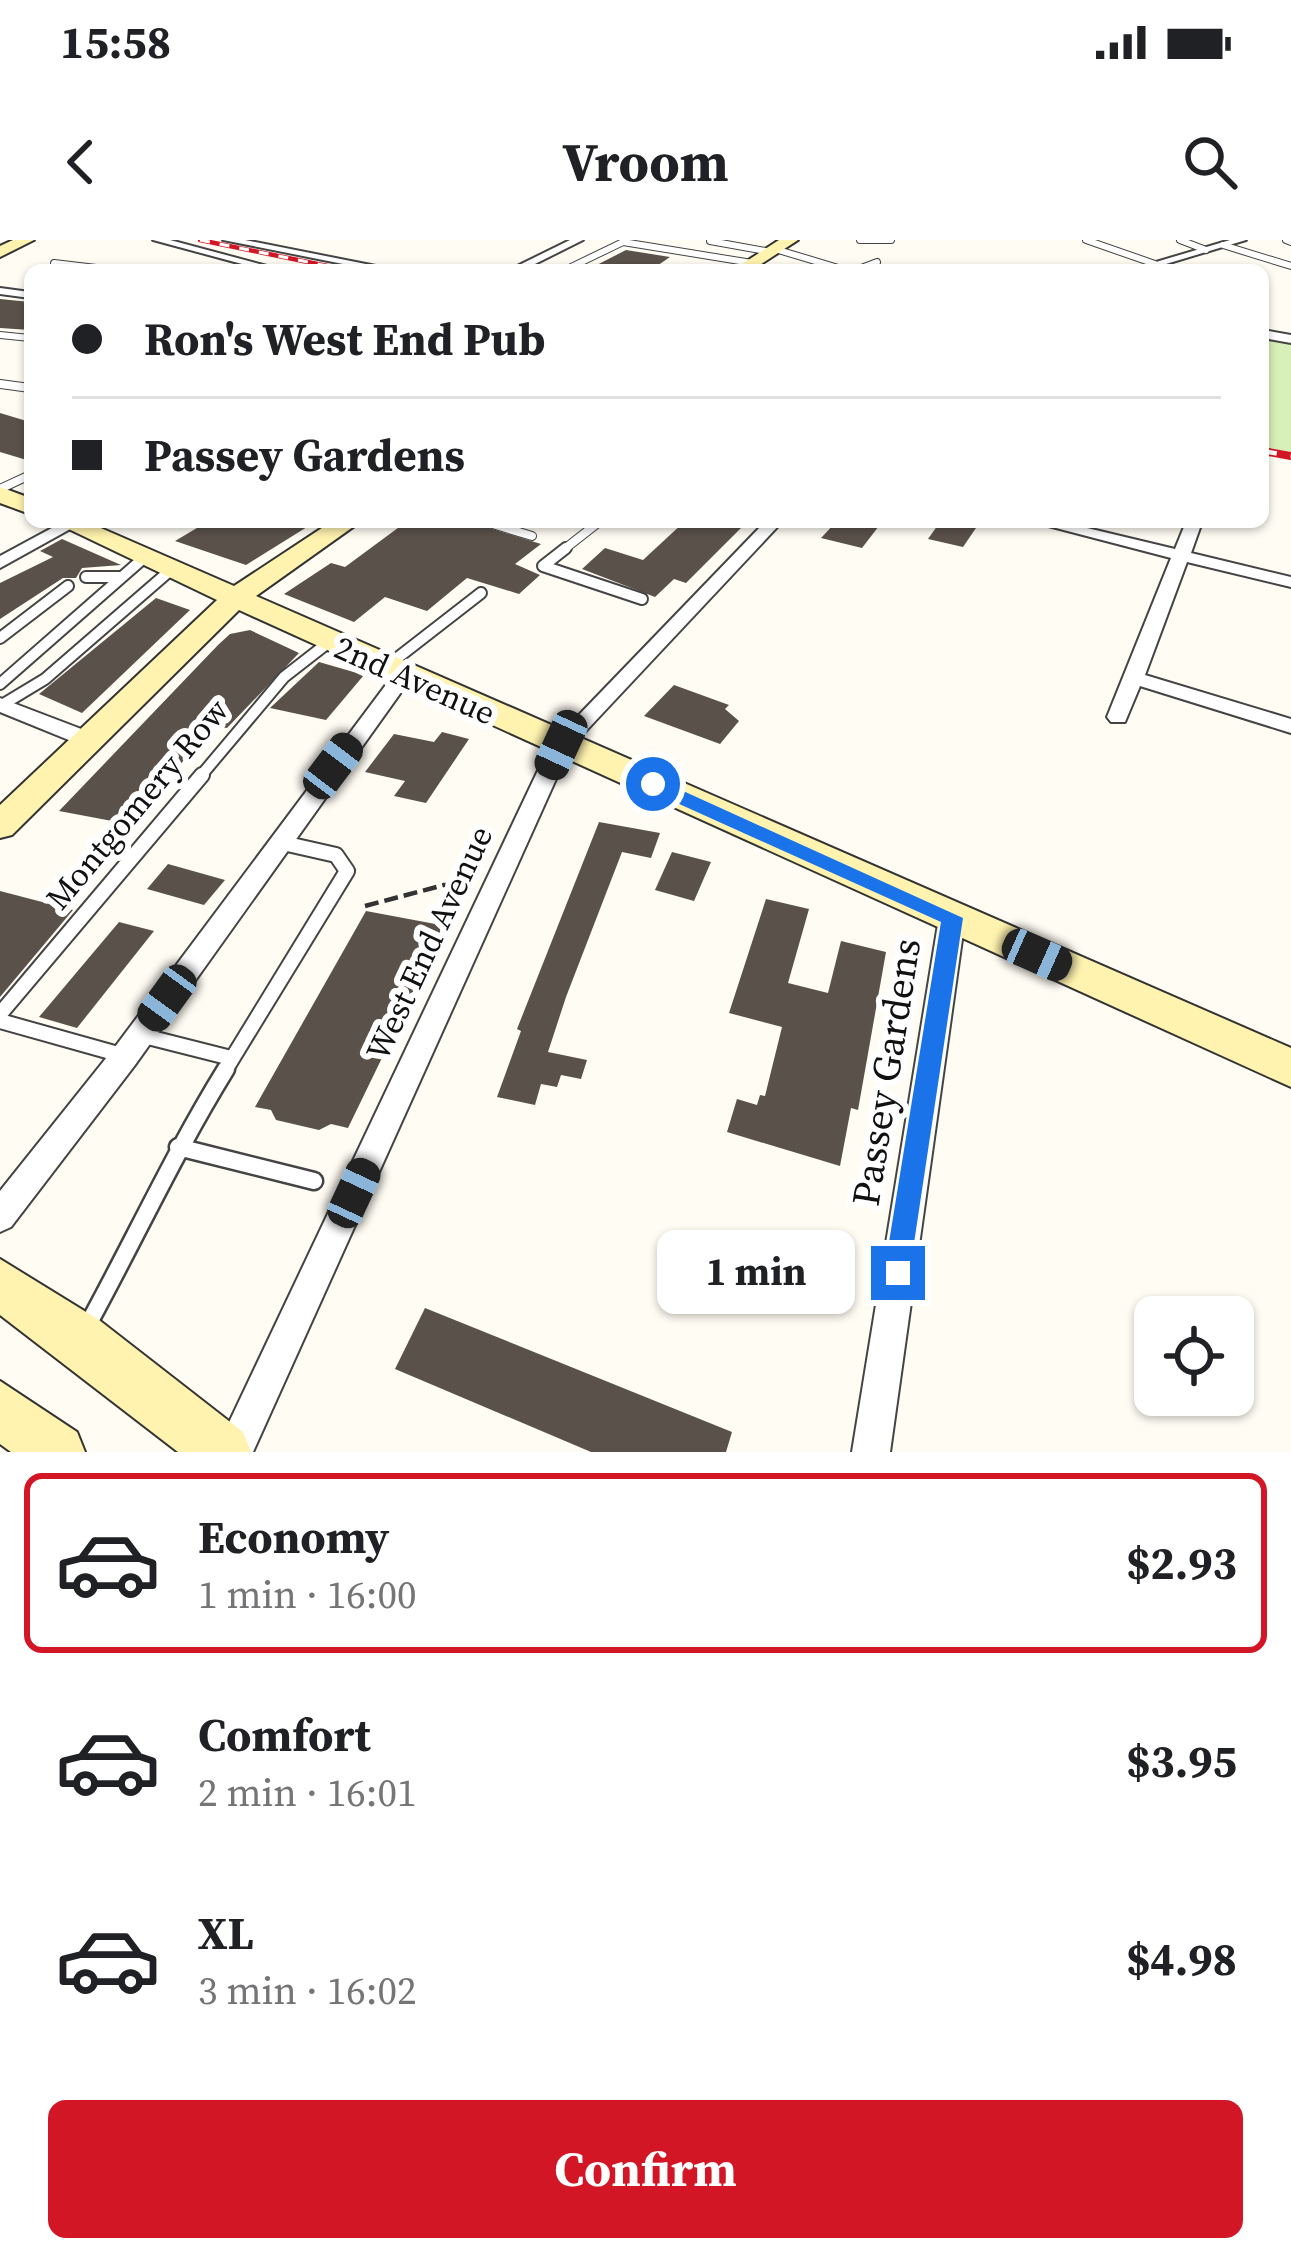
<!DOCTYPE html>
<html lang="en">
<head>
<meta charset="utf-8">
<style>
	:root { --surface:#fff; --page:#f6f6f6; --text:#202124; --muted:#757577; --line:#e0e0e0; --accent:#d31626 }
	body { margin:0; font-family:"Source Serif 4",serif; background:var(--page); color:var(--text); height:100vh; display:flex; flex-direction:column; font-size:45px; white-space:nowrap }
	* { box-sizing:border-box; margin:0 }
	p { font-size:39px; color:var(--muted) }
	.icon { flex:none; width:66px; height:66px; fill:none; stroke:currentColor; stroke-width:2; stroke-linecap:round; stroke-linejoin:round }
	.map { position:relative; height:1212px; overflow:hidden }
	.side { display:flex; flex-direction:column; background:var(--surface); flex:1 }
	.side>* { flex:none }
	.hud { position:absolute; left:24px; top:24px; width:1245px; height:264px; border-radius:18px; box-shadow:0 3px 9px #0004; display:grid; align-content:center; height:264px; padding:0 48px; background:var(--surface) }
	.fabs { position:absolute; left:1134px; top:1056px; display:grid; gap:24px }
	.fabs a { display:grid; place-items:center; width:120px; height:120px; border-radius:18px; background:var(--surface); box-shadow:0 3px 9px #0004; font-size:60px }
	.end { position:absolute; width:54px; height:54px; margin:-27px; border:15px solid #1a73e8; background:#fff; box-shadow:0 0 0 6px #fff }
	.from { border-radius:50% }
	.bubble { position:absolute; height:84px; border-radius:18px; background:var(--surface); box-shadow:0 3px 9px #0004; font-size:39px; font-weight:700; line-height:84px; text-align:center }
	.car { position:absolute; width:36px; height:72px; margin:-36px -18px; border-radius:15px; box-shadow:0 0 9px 3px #0007; background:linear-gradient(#222 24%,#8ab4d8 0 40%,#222 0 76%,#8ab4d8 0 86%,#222 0) }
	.hud b { display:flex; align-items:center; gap:42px; height:114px; font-size:45px }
	.hud b+b { border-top:3px solid var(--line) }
	.hud i { width:30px; height:30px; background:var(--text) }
	ul { padding:21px 0 0; list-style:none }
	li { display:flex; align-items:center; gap:36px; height:180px; margin:0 24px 18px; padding:0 24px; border:6px solid transparent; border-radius:18px }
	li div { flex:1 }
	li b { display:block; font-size:45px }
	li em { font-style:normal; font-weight:700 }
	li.active { border-color:var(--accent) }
	li>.icon { width:108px; height:108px; stroke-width:1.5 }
	.action { display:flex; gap:24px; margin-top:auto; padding:24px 48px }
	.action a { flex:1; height:138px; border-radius:18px; background:var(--accent); color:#fff; font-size:48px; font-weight:700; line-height:138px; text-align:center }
	.status { display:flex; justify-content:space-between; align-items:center; height:84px; padding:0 60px; background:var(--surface); direction:ltr }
	.status svg { height:33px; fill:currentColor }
	header { display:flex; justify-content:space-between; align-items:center; height:156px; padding:0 48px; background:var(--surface); font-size:54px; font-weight:700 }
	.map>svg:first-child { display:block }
	.green { fill:#d7efb8 }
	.building { fill:#5b514b }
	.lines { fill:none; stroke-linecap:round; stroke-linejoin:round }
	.lane-far4-casing { stroke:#444; stroke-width:8 }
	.lane-far3-casing { stroke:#444; stroke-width:10 }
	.lane-far2-casing { stroke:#444; stroke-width:14 }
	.lane-far1-casing { stroke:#444; stroke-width:18 }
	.lane-casing { stroke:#444; stroke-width:21 }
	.street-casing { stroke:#444; stroke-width:4 }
	.secondary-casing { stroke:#333; stroke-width:4 }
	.path { stroke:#333; stroke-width:4.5; stroke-dasharray:14 6; stroke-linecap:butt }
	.lane-far4 { stroke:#fff; stroke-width:6 }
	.lane-far3 { stroke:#fff; stroke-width:8 }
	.lane-far2 { stroke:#fff; stroke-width:10 }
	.lane-far1 { stroke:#fff; stroke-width:14 }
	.lane { stroke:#fff; stroke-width:16 }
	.street { fill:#fff; fill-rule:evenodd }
	.secondary { fill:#fff3af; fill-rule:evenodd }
	.rail-far1-casing { stroke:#d31626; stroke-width:4.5 }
	.rail-casing { stroke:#d31626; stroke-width:8 }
	.rail-far1 { stroke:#fff; stroke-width:3; stroke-dasharray:10; stroke-linecap:butt }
	.rail { stroke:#fff; stroke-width:4.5; stroke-dasharray:14; stroke-linecap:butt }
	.route { fill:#1a73e8 }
	.labels { text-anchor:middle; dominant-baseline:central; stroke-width:12; stroke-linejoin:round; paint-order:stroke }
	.street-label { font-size:33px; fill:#111; stroke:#fff }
	.near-street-label { font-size:39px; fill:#111; stroke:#fff }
</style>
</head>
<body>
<div class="status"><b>15:58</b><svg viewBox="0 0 49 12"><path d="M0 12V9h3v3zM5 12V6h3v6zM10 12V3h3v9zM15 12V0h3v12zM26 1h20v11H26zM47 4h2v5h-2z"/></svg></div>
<header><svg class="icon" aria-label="back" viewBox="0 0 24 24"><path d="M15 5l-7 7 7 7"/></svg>Vroom<svg class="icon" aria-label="search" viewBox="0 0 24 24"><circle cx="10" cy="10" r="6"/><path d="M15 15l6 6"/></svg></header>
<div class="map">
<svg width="1291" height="1212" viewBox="0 0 1291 1212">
	<rect width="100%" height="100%" fill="#fffcf4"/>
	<polygon class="green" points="1263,98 1291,103 1291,212 1263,207"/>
	<g class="building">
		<polygon points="626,10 670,17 651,30 587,30"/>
		<polygon points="0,59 30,62 30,90 0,88"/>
		<polygon points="0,173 30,182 30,221 0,212"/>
		<polygon points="207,282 315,282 246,325 175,301"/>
		<polygon points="406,282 470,282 541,304 515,324 540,335 519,354 467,338 427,371 385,357 354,382 284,354 331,323 345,327"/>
		<polygon points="684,282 747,282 686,343 674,339 655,357 582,329 605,308 643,320"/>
		<polygon points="836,282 882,282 862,308 821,298"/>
		<polygon points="940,282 953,282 976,288 963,307 928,299"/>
		<polygon points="62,299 121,325 82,328 76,338 63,338 0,379 0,343 53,317 40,311"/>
		<polygon points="156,358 190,370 82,473 39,454"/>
		<polygon points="250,390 299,413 227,488 214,486 128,584 59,571 218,405 230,394"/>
		<polygon points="319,422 364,435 326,480 270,468"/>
		<polygon points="674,445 729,465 725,469 739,481 720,504 644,476"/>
		<polygon points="442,492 469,499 426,563 394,556 405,541 365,532 394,494 434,502"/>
		<polygon points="599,582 660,593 651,618 622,612 566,757 548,812 587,820 581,839 561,835 557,847 541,844 535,865 497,857 521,791 517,789"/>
		<polygon points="672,612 711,622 694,661 655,650"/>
		<polygon points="168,624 225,640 204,665 147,649"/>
		<polygon points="0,651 73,670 0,757"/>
		<polygon points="766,659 809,669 788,743 828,753 841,701 886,712 858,870 851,868 840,926 727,892 737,859 757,865 760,855 765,856 782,787 729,773"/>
		<polygon points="366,671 446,686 348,888 331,884 319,890 276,880 271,870 255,867"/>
		<polygon points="119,682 154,691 77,788 39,777"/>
		<polygon points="425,1068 732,1192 726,1212 591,1212 395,1129"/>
	</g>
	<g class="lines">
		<defs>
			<g id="lane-far4">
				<polyline points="860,0 891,0"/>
				<polyline points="1086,0 1155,24"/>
				<polyline points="1180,0 1206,10"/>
				<polyline points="1286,0 1291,2"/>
				<polyline points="710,1 771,12"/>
				<polyline points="1223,5 1291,26"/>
				<polyline points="775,9 845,30"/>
				<polyline points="54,23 113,30"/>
				<polyline points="565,30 623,2 752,23"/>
				<polyline points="856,30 877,22"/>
				<polyline points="0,95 30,98"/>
			</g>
			<g id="lane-far3">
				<polyline points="0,144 30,148"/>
				<polyline points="0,249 30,235"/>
				<polyline points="486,282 532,296"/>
				<polyline points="562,311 599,282"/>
			</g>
			<g id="lane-far2">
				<polyline points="566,308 543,326 642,359"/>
				<polyline points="86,337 121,337"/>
				<polyline points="0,398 68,346"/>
				<polyline points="387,426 481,353"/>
				<polyline points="0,444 146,316"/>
				<polyline points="2,465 45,439 173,328"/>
				<polyline points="199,538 284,437 329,402"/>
			</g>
			<g id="lane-far1">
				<polyline points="0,774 202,535"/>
				<polyline points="0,781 125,816"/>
				<polyline points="140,795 231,818"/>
				<polyline points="224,832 347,631 336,615 283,603"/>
			</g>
			<g id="lane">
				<polyline points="178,907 314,941"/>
				<path d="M85 1090C133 1003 174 913 226 829"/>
			</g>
			<g id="street">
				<polygon points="153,0 170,0 282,30 264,30"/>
				<polygon points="223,0 245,0 396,30 373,30"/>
				<polygon points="570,0 583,0 523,30 509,30"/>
				<polygon points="1230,0 1246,0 1146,30 1129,30"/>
				<polygon points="0,48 30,52 30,58 0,54"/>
				<polygon points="1263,90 1291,95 1291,103 1263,98"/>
				<polygon points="63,282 83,282 0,328 0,316"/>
				<polygon points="765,282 782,282 570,508 253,1212 215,1212 550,505"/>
				<polygon points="1033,282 1062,282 1175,309 1186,282 1202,282 1191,313 1291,337 1291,347 1187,322 1145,435 1291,479 1291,493 1140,446 1125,482 1111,482 1107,477 1171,318"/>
				<polygon points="404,428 414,434 135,825 11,987 0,992 0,951 115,807 397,430"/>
				<polygon points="0,458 97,495 100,500 89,507 81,505 0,472"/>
				<polygon points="952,668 961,671 965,678 890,1212 852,1212 939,678 943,671"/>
			</g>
			<g id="secondary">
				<polygon points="13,0 34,0 0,17 0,6"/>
				<polygon points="779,0 798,0 752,30 733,30"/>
				<polygon points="0,247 30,258 30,274 0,263"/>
				<polygon points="54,282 87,282 234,346 331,282 360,282 256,356 1291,808 1291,847 239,370 12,595 0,598 0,565 217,360"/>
				<polygon points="0,1019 99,1080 243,1192 251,1212 178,1212 0,1075"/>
				<polygon points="0,1141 77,1192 85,1212 11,1212 0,1204"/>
			</g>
		</defs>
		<use href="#lane-far4" class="lane-far4-casing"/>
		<use href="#lane-far3" class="lane-far3-casing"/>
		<use href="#lane-far2" class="lane-far2-casing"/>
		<use href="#lane-far1" class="lane-far1-casing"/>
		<use href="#lane" class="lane-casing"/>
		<use href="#street" class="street-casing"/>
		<use href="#secondary" class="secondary-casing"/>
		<polyline class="path" points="365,666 444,645 470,645"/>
		<use href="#lane-far4" class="lane-far4"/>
		<use href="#lane-far3" class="lane-far3"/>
		<use href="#lane-far2" class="lane-far2"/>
		<use href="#lane-far1" class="lane-far1"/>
		<use href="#lane" class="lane"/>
		<use href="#street" class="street"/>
		<use href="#secondary" class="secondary"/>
		<defs>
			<polyline id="rail-far1" points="200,0 347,30"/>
			<polyline id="rail" points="1263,211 1291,216"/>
		</defs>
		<use href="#rail-far1" class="rail-far1-casing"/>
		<use href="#rail" class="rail-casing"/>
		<use href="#rail-far1" class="rail-far1"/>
		<use href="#rail" class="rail"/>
	</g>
	<polygon class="route" points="646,540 659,540 963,678 908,1043 888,1043 884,1033 941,682 646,549"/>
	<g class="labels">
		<g class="street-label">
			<text transform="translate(415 440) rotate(24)">2nd Avenue</text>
			<text transform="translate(137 564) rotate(-50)">Montgomery Row</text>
			<text transform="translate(429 703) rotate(-65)">West End Avenue</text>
		</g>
		<g class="near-street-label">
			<text transform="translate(886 832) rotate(-81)">Passey Gardens</text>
		</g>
	</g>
</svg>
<div class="fabs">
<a><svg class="icon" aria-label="locate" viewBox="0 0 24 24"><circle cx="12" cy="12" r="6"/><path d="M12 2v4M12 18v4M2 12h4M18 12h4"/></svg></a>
</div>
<i class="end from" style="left:653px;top:544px"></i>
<i class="end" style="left:898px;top:1033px"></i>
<div class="bubble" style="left:657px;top:990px;width:198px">1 min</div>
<i class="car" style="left:561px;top:505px;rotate:205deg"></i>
<i class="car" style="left:333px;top:526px;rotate:37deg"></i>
<i class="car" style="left:1037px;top:715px;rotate:114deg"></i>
<i class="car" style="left:167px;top:758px;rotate:216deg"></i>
<i class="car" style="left:354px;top:953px;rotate:25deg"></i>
<div class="hud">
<b><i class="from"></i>Ron's West End Pub</b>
<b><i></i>Passey Gardens</b>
</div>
</div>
<section class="side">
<ul>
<li class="active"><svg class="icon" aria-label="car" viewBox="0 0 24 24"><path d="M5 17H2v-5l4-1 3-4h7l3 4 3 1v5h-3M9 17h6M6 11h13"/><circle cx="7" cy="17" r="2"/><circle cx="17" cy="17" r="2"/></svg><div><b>Economy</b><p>1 min · 16:00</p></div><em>$2.93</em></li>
<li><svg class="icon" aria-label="car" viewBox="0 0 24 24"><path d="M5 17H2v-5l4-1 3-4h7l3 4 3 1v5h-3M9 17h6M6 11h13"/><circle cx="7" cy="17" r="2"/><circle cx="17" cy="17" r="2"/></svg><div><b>Comfort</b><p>2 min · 16:01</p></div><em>$3.95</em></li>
<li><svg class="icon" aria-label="car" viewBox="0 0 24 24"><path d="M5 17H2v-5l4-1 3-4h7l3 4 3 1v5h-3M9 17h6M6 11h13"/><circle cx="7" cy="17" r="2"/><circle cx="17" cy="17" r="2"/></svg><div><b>XL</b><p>3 min · 16:02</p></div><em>$4.98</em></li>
</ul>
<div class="action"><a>Confirm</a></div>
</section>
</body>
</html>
